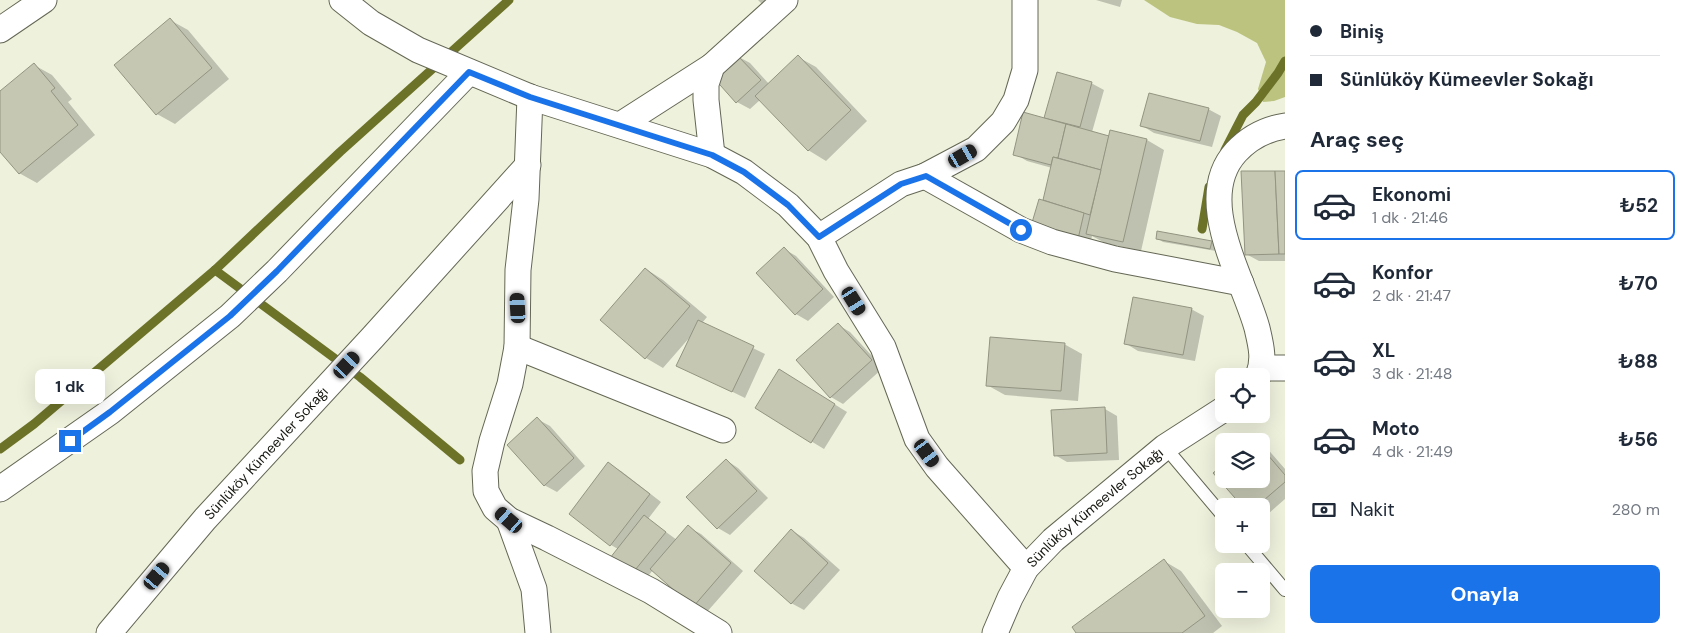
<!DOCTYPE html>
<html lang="tr">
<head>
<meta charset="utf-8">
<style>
	:root { --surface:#fff; --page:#f2f2f3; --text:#1f2937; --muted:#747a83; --line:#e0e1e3; --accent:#1a73e8 }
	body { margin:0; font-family:"DM Sans",sans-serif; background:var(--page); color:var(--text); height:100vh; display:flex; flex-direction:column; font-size:19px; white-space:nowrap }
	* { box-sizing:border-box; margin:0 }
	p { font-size:16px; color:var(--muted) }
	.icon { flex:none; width:28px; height:28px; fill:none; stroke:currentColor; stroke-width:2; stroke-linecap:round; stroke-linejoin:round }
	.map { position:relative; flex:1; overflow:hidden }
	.side { display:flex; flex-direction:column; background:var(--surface); width:400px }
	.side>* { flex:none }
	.hud { display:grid; align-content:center; height:110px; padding:0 25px; background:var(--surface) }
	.buttons { position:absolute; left:1215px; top:368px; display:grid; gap:10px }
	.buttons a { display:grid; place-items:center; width:55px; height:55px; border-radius:8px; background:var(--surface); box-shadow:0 5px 20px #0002; font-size:25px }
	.end { position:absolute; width:22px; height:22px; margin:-11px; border:6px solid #1a73e8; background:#fff; box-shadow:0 0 0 2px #fff }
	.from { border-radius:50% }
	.bubble { position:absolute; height:35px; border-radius:8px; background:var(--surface); box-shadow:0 5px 20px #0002; font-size:16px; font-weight:700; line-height:35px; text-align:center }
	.car { position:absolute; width:15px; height:30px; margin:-15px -8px; border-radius:6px; box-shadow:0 0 4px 1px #0007; background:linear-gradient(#222 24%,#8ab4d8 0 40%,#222 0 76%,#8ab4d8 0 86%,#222 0) }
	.hud b { display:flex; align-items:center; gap:18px; height:48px; font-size:19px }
	.hud b+b { border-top:1px solid var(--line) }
	.hud i { width:12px; height:12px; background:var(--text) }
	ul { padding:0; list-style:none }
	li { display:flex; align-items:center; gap:15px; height:70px; margin:0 10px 8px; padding:0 15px; border:2px solid transparent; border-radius:8px }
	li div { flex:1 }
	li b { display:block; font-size:19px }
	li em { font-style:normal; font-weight:700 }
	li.current { border-color:var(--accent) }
	li>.icon { width:45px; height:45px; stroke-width:1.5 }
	h2 { padding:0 25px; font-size:22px; line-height:60px }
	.pay { display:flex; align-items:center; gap:12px; height:55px; padding:0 25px; font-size:19px }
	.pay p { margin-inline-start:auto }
	.action { display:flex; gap:10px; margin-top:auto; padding:10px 25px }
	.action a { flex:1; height:58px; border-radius:8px; background:var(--accent); color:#fff; font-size:20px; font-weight:700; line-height:58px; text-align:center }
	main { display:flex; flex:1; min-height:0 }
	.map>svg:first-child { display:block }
	.green { fill:#bcc37e }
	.shadow { fill:#0003 }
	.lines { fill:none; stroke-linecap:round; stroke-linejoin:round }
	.stream { stroke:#6c7228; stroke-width:9 }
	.building { fill:#c5c7b3; stroke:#939582 }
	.lane-casing { stroke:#656755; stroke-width:14 }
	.street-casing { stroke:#656755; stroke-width:27 }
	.lane { stroke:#fff; stroke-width:12 }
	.street { stroke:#fff; stroke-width:25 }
	.route { stroke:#1a73e8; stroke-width:6 }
	.labels { text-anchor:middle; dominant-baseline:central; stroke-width:4; stroke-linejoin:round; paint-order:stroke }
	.street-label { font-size:14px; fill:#15160f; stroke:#eef1dc }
</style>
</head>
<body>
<main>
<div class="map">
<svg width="1285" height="633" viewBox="0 0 1285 633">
	<rect width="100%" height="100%" fill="#eef1dc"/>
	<polygon class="green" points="1144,0 1285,0 1285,97 1274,101 1263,102 1258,89 1266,62 1257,43 1237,32 1219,25 1197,24 1170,17"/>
	<g class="shadow">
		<polygon points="758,0 787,0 773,10 761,3"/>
		<polygon points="1096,0 1122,0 1120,7"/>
		<polygon points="170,20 188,30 229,79 175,124 157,114"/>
		<polygon points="737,56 750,63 769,84 798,57 816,67 867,121 826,161 808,150 760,100 750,109 737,102 714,77"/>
		<polygon points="34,65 52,75 72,99 68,102 95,135 37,183 19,173 0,150 0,93"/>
		<polygon points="1091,83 1104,90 1092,132 1109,137 1147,140 1164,150 1141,251 1105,243 1092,236 1090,245 1045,233 1044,202 1052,168 1027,161 1015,154 1045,119"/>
		<polygon points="1208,109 1221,116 1212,147 1154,133 1141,125"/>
		<polygon points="1285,172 1285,261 1259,261 1246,254"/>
		<polygon points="1157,238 1211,242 1217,245 1216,251 1163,242"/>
		<polygon points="784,249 796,256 834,297 808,321 796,314 758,273"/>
		<polygon points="646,269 663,280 707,317 702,323 765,354 745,398 678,365 690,337 663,368 646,358"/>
		<polygon points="1191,309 1204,316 1195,361 1138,351 1125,343"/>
		<polygon points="838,325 850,332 883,368 843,404 831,397 798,360"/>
		<polygon points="1064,344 1082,354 1078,401 1005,395 987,385"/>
		<polygon points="792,378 847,412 824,449 756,408"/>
		<polygon points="1105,409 1117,416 1119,460 1067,462 1055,455"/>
		<polygon points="537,419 550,426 585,466 557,492 544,485"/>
		<polygon points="1261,444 1266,447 1285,469 1285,499 1261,520 1261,506 1243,506 1215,473 1224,479 1261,479"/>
		<polygon points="726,460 738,468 768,498 730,535 718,528"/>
		<polygon points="608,464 621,471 661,502 648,519 677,540 688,527 701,534 743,571 706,613 653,570 644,581 618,549 611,545"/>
		<polygon points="791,530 804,538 840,570 804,610 791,603"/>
		<polygon points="1164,561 1181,571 1222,626 1213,633 1078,633"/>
	</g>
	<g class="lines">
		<g class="stream">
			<polyline points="1225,150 1243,115 1256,102 1278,73 1285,61"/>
			<polyline points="1202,229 1209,187"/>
			<polyline points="215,270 360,377 460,460"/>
			<polyline points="0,449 34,424 215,270 340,152 509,0"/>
		</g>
	</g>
	<g class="building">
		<polygon points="170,18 212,68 156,115 114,65"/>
		<polygon points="737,55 761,80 736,103 713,77"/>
		<polygon points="798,55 851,110 808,151 755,96"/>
		<polygon points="34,63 55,88 51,91 78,125 19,174 0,152 0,91"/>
		<polygon points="1057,72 1092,82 1080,127 1044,118"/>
		<polygon points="1149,93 1209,108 1200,141 1140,126"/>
		<polygon points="1023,112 1066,124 1058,158 1053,157 1051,165 1013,155"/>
		<polygon points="1066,124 1109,136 1101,170 1058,158"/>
		<polygon points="1110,130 1147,139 1123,242 1086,234"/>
		<polygon points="1053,157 1101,170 1090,215 1043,200"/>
		<polygon points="1241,171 1275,171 1279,254 1245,255"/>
		<polygon points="1275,171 1285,171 1285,254 1279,254"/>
		<polygon points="1039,199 1084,213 1078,239 1031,226"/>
		<polygon points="1157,231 1212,241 1210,249 1156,239"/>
		<polygon points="784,247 823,289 795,315 756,273"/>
		<polygon points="645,268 690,306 645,359 600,320"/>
		<polygon points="1133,297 1192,308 1183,355 1124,344"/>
		<polygon points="698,320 754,346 732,392 676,366"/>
		<polygon points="838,323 872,360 830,398 796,360"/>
		<polygon points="990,337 1065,343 1061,391 986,386"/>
		<polygon points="779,369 835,404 811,443 755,408"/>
		<polygon points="1105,407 1107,453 1054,456 1051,410"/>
		<polygon points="537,417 574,458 544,486 507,445"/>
		<polygon points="1261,447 1285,475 1285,482 1257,506 1242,506 1213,473 1224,464 1224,479 1261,479"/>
		<polygon points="726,459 757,491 717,529 686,497"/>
		<polygon points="608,462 650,494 610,546 569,514"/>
		<polygon points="644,515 666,532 631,575 610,558"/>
		<polygon points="688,525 731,563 693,607 650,569"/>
		<polygon points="791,529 828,563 791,604 754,571"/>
		<polygon points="1164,559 1205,616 1182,633 1076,633 1072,627"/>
	</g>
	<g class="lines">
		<defs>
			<g id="lane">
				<polyline points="1165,447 1224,517"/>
				<polyline points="1246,544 1285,590"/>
			</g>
			<g id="street">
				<polyline points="342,0 371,23 418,50 530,97 712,155 744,172 788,205 819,237 836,271 883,347 917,439 937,467 1026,568"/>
				<polyline points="0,30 44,0"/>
				<polyline points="530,97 526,199 518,270 517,347 510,384 492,441 485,471 486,491 495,508 509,520 547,538 651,591 719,633"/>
				<polyline points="620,125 712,66"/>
				<polyline points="712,155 706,100 706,84 712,66 785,0"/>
				<polyline points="925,176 1021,230 1052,242 1115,259 1241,283"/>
				<polyline points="819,237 901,184 925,176 976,149 1003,122 1016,100 1025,70 1025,0"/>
				<polyline points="517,347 723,430"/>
				<polyline points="1261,368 1285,368"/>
				<path d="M1258 376C1265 360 1261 345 1257 328 1243 277 1193 199 1236 152 1249 138 1266 129 1285 126"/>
				<polyline points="0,489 110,412 230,316 277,271 469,72"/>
				<polyline points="509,520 534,589 538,633"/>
				<path id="s1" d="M109 633 205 519 373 337 528 165"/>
				<path id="s2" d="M995 633 1010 598 1026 568 1053 540 1165 447 1224 409"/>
			</g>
		</defs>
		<use href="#lane" class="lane-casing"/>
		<use href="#street" class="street-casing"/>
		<use href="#lane" class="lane"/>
		<use href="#street" class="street"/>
	</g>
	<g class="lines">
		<polyline class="route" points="70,441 110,412 230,316 277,271 469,72 530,97 712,155 744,172 788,205 819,237 901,184 926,176 1021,230"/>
	</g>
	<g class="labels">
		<g class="street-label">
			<text stroke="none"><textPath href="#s1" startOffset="239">Sünlüköy Kümeevler Sokağı</textPath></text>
			<text stroke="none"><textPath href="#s2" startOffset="164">Sünlüköy Kümeevler Sokağı</textPath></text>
		</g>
	</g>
</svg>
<div class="buttons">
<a><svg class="icon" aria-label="locate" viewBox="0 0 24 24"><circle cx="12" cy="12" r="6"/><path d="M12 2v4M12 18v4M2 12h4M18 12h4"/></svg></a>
<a><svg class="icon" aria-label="layers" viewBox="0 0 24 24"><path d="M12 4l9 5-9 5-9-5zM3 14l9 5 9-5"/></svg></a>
<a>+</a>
<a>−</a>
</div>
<i class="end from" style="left:1021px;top:230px"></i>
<i class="end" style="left:70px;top:441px"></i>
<div class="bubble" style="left:35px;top:369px;width:70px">1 dk</div>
<i class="car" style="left:963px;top:156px;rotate:60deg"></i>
<i class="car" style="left:854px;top:301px;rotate:148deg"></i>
<i class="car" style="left:518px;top:308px;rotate:357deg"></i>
<i class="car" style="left:347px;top:365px;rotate:43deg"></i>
<i class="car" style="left:927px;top:453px;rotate:144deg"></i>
<i class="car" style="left:509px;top:520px;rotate:311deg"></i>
<i class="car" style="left:157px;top:576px;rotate:40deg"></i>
</div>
<section class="side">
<div class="hud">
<b><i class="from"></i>Biniş</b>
<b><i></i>Sünlüköy Kümeevler Sokağı</b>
</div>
<h2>Araç seç</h2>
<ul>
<li class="current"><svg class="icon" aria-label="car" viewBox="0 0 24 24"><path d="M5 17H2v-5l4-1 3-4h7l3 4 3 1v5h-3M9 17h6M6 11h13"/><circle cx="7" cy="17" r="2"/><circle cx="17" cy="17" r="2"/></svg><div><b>Ekonomi</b><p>1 dk · 21:46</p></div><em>₺52</em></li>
<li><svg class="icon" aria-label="car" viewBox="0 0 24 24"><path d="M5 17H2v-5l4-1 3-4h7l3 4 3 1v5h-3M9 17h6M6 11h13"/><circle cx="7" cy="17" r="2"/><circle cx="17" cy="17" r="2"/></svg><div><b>Konfor</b><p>2 dk · 21:47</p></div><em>₺70</em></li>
<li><svg class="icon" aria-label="car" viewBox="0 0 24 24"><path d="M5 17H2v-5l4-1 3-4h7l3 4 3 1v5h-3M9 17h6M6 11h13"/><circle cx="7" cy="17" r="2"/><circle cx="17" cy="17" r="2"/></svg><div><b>XL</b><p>3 dk · 21:48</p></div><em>₺88</em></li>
<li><svg class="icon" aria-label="car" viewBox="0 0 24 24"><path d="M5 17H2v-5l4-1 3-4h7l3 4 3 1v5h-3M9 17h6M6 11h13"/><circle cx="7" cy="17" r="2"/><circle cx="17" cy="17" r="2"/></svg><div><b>Moto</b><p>4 dk · 21:49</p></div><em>₺56</em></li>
</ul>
<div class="pay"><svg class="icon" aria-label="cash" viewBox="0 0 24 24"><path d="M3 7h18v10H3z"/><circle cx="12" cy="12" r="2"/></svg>Nakit<p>280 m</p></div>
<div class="action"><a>Onayla</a></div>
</section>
</main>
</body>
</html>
